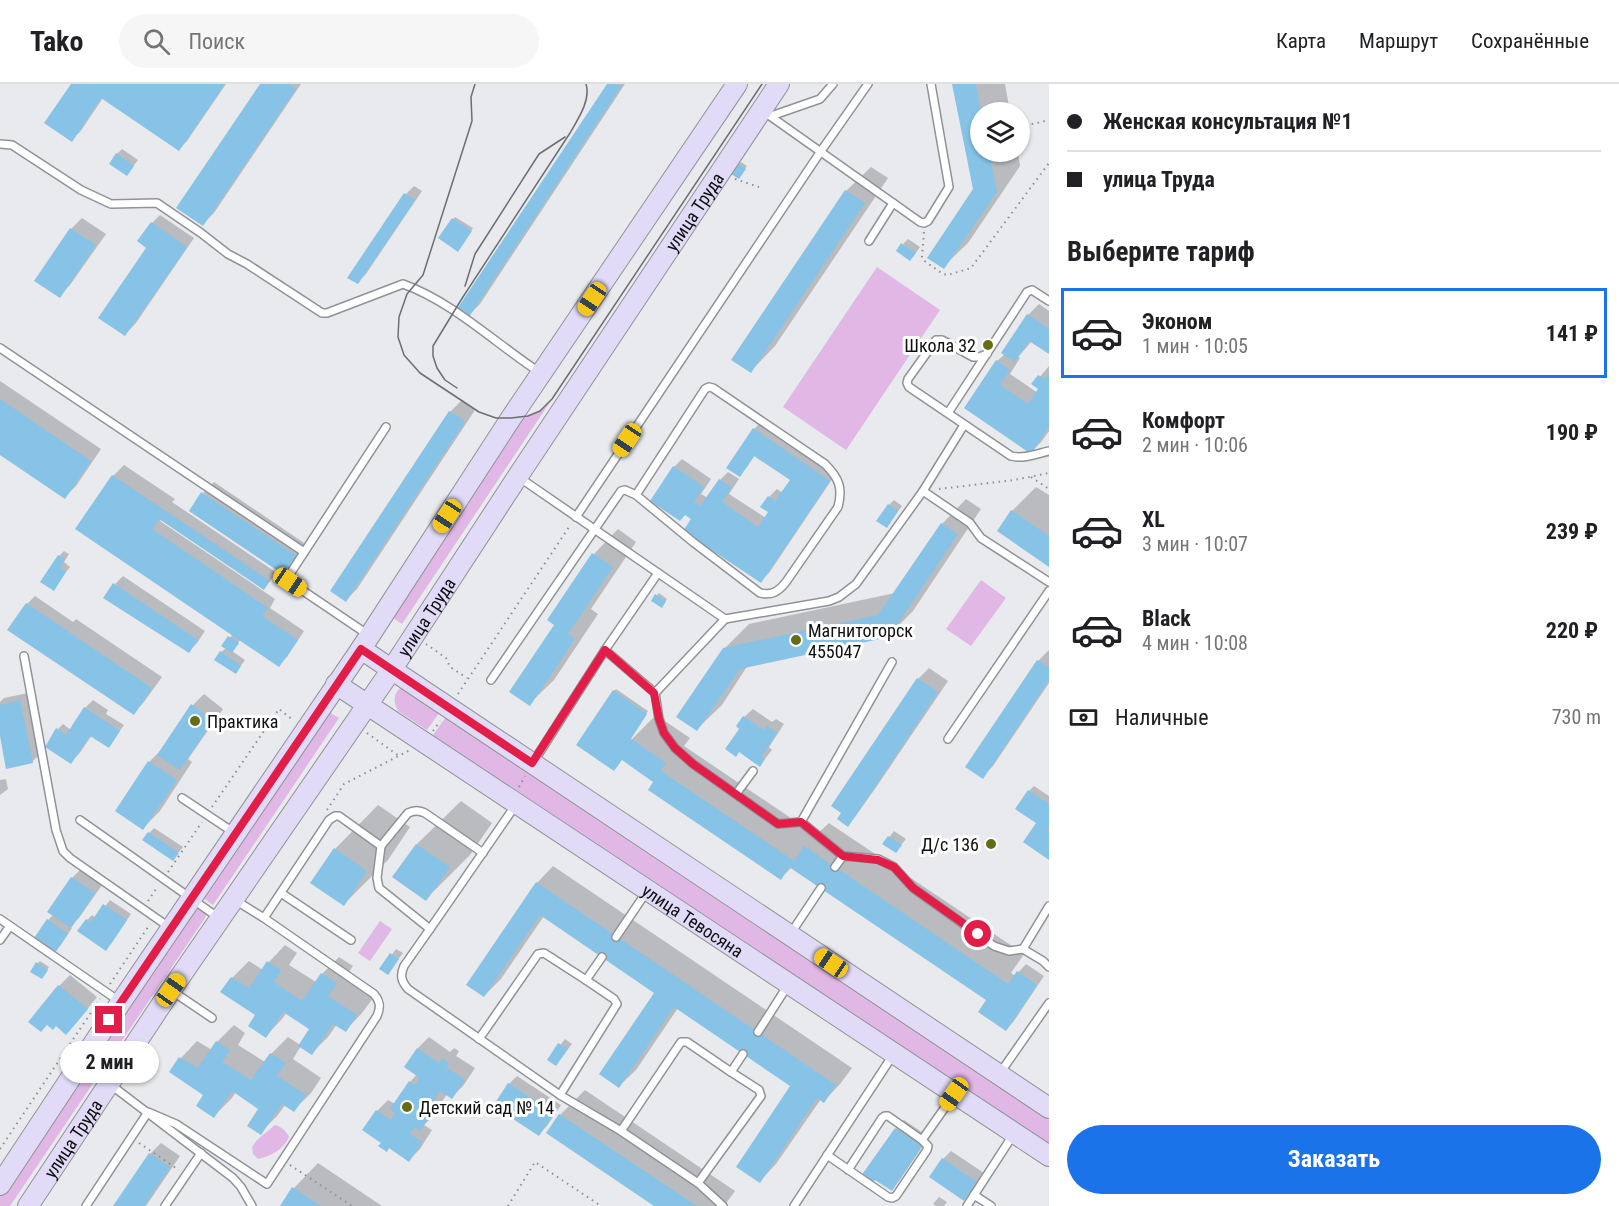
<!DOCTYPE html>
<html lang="ru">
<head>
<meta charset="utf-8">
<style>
	:root { --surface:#fff; --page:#f6f6f6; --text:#202124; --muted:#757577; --line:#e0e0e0; --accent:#1a73e8 }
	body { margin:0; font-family:"Roboto Condensed",sans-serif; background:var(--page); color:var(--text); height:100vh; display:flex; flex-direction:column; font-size:22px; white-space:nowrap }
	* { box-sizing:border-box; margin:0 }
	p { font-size:20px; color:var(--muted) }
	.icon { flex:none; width:33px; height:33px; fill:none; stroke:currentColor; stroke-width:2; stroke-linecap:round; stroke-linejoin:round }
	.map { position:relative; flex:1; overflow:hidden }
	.details { display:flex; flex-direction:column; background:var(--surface); width:570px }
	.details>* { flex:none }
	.top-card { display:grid; align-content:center; height:132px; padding:0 18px; background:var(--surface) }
	.fabs { position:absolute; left:970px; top:18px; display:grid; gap:12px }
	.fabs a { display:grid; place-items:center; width:60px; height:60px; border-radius:50%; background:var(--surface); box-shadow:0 2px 4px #0004; font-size:30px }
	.end { position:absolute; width:27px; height:27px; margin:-14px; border:8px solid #e11d48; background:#fff; box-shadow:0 0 0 3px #fff }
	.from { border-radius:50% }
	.bubble { position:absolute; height:42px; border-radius:21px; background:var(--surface); box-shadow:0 2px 4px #0004; font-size:20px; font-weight:700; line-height:42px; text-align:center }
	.car { position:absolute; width:18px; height:36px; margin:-18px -9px; border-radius:8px; box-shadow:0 0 4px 2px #0007; background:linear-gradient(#f5c518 24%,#345 0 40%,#f5c518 0 76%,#345 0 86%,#f5c518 0) }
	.top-card b { display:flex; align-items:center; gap:21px; height:57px; font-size:22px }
	.top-card b+b { border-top:2px solid var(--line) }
	.top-card i { width:15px; height:15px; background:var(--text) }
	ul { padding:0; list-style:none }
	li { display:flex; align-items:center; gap:18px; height:90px; margin:0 12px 9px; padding:0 6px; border:3px solid transparent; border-radius:0px }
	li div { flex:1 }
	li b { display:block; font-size:22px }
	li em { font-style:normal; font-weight:700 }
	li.current { border-color:var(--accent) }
	li>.icon { width:54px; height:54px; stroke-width:1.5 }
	h2 { padding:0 18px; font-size:27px; line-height:72px }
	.pay { display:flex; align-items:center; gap:15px; height:66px; padding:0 18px; font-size:22px }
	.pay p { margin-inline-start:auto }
	.primary-button { display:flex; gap:12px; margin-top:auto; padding:12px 18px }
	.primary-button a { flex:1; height:69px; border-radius:36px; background:var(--accent); color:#fff; font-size:24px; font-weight:700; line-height:69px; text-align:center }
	header { display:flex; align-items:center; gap:36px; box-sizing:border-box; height:84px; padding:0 30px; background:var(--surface); border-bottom:2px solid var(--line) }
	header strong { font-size:28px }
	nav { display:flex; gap:33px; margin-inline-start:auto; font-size:21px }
	.search { width:420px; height:54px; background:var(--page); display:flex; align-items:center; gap:15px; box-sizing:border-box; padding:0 21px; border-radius:33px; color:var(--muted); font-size:22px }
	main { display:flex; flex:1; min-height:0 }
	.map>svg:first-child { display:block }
	.green { fill:#e0b7e5 }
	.shadow { fill:#0003 }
	.building { fill:#86c3e6 }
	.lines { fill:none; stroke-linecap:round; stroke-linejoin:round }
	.lane-casing { stroke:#909396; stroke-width:10 }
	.secondary-casing { stroke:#909396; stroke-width:22 }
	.path { stroke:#8d8e92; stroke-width:2; stroke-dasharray:1.5 4.5; stroke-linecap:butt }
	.lane { stroke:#fff; stroke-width:7 }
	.secondary { stroke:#e2dbf7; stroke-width:20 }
	.tram { stroke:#6d6e71; stroke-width:1.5 }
	.route { stroke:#e11d48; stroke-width:8 }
	.poi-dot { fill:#646d14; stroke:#fff; stroke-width:2 }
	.labels { text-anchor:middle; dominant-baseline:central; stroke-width:6; stroke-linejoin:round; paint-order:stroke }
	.street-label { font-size:18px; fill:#0f0f11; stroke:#fff }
	.poi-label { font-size:18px; fill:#0f0f11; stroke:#fff; text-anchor:start }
</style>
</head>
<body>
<header>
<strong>Tako</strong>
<div class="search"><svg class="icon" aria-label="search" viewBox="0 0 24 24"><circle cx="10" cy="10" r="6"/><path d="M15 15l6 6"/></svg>Поиск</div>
<nav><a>Карта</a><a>Маршрут</a><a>Сохранённые</a></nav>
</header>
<main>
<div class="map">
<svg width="1049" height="1122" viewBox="0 0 1049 1122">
	<rect width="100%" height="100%" fill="#e8eaee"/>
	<g class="green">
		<polygon points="877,183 940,226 846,366 783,323"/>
		<path d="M552 315 402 540 389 531 519 335C534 332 543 326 552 315Z"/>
		<polygon points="981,496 1006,514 971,562 946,545"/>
		<path d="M403 601 444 622 427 646 398 627C392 616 394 609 403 601Z"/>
		<polygon points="326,626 339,634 213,821 200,812"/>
		<polygon points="446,633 1049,1034 1049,1061 433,651"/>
		<polygon points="196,823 206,830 205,834 10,1122 0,1122 0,1112 192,825"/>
		<polygon points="380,837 392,845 370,877 358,869"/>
		<path d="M275 1041C282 1043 286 1047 289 1053 284 1065 271 1072 258 1075L253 1070 252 1063 257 1056Z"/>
	</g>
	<g class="shadow">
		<polygon points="72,0 226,0 187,57 179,65 103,14 80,48 71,56"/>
		<polygon points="262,0 301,0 214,129 203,140"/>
		<polygon points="608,0 625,0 480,220 469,231 460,225"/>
		<polygon points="954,0 1005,0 1010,28 981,28 981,68 1018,68 1020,82 968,159 943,183 975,105"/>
		<polygon points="122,65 138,76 131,85 117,70"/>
		<polygon points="741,78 747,82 741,91 739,80"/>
		<polygon points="871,83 888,94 775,262 751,287 846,107"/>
		<polygon points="414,102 422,107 366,190 358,198 350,193 406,110"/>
		<polygon points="160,131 194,154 136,239 125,250 148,163 152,139"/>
		<polygon points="455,133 473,144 460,164 440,154"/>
		<polygon points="82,134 106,150 70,201 59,212 71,145"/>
		<polygon points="908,155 920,163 915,170 903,160"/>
		<polygon points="1039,220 1049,227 1049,269 1032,257 1018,273 1020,274 1010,290 1038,309 1040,304 1034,300 1049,282 1049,347 1042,357 1031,368 966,324 997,277 1005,270 1028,231"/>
		<polygon points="0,297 101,365 76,402 65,413 0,369"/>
		<polygon points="461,317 475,326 357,505 346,516 450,328"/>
		<polygon points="762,337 837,388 769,489 760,497 693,435 674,383 682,375 711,395 701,410 708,414 720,396 728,388 739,395 729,410 766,434 770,428 769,413 777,405 783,409 792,396 755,371 747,383 739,391 754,345"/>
		<polygon points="124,381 175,415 172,418 277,489 264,504 161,435 160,437 275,515 270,524 304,547 287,573 279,581 241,555 232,567 245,576 240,583 221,568 226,564 223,562 233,550 77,445 113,392"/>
		<polygon points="214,398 307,461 295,478 284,489 203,409"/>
		<polygon points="1036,403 1049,411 1049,481 1012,427"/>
		<polygon points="966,415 981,425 913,527 888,552 748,581 722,621 697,645 724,565 749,540 895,509 942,440"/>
		<polygon points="894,416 902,422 887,442 889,421"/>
		<polygon points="618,445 636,458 591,525 598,530 554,596 529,620 556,540 549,536 594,470"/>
		<polygon points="64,467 69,470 64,478 70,483 53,505 59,472"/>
		<polygon points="123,492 205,547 197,559 189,567 115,500"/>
		<polygon points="659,509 667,515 664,520 657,511"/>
		<polygon points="35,512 73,538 76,535 162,593 144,618 133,630 27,520"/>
		<polygon points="1049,566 1049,599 993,682 982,693 967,682 1038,577"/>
		<polygon points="929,584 948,597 877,702 855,733 847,741 843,729 833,722 918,595"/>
		<polygon points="616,605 648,627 628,657 629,658 656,631 690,654 684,662 816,751 829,739 1024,870 1011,889 1015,892 1026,880 1044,892 1014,937 1006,946 988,915 792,783 781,794 656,697 622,675 614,607"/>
		<polygon points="28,609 41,669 32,678 0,644 0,618 4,614"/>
		<polygon points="204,610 223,625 188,675 192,678 160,727 143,744 117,726 150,677 164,663 193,621"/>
		<polygon points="93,616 108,626 106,630 124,641 109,662 92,651 79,670 71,678 58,645 63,640 71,646 85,624"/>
		<polygon points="753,625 772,638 776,635 784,640 769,663 772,666 760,681 744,633"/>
		<polygon points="6,695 8,705 0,711 0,696"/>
		<polygon points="1034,702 1049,712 1049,774 1029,707"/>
		<polygon points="461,717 492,739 470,771 426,815 394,793 417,760"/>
		<polygon points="378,721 410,743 388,776 344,820 335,765"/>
		<polygon points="154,744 183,763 173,775 144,755"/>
		<polygon points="894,747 906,755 896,767 884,760"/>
		<polygon points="553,782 852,984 840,1000 824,1017 821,1015 776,1080 760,1097 792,1001 678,924 636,986 619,1002 656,908 544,832 501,895 484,912 537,799"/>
		<polygon points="80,786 102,801 79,834 70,843 72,844 60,862 48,836 54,830 72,794"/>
		<polygon points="110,816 131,830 111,860 87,836 92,831 96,834"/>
		<polygon points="285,861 297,869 289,881 316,898 322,890 339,873 353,882 344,895 373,914 362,929 346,946 337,940 328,953 312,969 301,962 293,975 321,994 311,1009 294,1026 286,1020 277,1032 260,1049 260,1024 236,1008 231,1015 214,1032 205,1010 171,987 181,974 197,957 212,966 217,958 234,941 245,949 238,961 265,978 271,970 288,953 300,961 311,944 287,928 282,935 266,952 257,931 232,894 249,877 263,886 269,878"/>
		<polygon points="396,865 403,869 388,889 381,885"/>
		<polygon points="40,877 49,883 44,891 38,879"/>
		<polygon points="70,891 97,913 77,938 66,949 56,941 30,938 59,902"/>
		<polygon points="429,953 450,968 454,964 459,967 456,972 475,984 463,1002 452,1013 447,1010 431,1034 424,1041 432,1046 420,1065 409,1076 364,1046 377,1027 388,1016 395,1020 410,998 417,990 406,982 418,964"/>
		<polygon points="565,955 572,960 556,980 549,976"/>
		<polygon points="517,992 561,1021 547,1042 539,1050 509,1000"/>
		<polygon points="585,1006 735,1107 724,1122 657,1122 560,1031"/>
		<polygon points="904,1036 929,1053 899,1097 891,1105 876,1094 896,1045"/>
		<polygon points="161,1059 180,1072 146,1122 115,1122 150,1070"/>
		<polygon points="951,1067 984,1089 972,1107 964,1115 943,1075"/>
		<polygon points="318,1079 382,1122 282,1122 294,1104"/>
		<polygon points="939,1113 947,1118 944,1122 936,1122 933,1120"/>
	</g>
	<g class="building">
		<polygon points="71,0 225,0 179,67 101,14 72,58 44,39"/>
		<polygon points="260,0 289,0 296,5 203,142 176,124"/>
		<polygon points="607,0 622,1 469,233 457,225"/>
		<polygon points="952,0 976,0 981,28 981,68 989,68 997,108 944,185 927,174 973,105"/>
		<polygon points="116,69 134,82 127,92 109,80"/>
		<polygon points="738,79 746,85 739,95 731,90"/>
		<polygon points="845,106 865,119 751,289 731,276"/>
		<polygon points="404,109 415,116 358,200 347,194"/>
		<polygon points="452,134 472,147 458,168 438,154"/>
		<polygon points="151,138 187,163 125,252 98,234 146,164 137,157"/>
		<polygon points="70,144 96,161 60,214 34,197"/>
		<polygon points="901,159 916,169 910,177 896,167"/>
		<polygon points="1027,230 1049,245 1049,270 1029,257 1015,278 1001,269"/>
		<polygon points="996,276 1010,286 1000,301 1028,320 1038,305 1031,300 1038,291 1045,295 1049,289 1049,343 1031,370 964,324"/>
		<polygon points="0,315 91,377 65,415 0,371"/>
		<polygon points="449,327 465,337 346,518 330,507"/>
		<polygon points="753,344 830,397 761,499 683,447 691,435 685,431 680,437 650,417 673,382 704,403 694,418 700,422 719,395 732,404 722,418 758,443 768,428 760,423 768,412 775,417 790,396 754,372 740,393 726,384"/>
		<polygon points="112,391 270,497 264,506 159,435 152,445 268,524 262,532 298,556 279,583 75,445"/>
		<polygon points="201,408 297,472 284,491 189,427"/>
		<polygon points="888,420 898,427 887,444 876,437"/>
		<polygon points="1011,426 1049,452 1049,483 997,447"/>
		<polygon points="941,439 958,450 889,553 740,585 697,647 676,633 723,564 878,531"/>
		<polygon points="592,469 613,483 568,550 575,555 530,622 509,608 554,541 547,536"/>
		<polygon points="58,471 65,475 60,484 66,488 54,507 40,498"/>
		<polygon points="113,499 198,556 189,569 103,514"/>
		<polygon points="655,510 666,517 662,524 651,517"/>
		<polygon points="26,519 152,604 134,631 7,546"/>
		<polygon points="228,552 239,559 232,569 221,562"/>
		<polygon points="220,567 241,582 236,590 214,576"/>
		<polygon points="1037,576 1049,583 1049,596 983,695 965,683"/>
		<polygon points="917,594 938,608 848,743 837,735 841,729 831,722"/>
		<polygon points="613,606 647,630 631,655 666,679 661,687 794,777 804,762 1008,900 1017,887 1037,901 1006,947 978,928 986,916 789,783 781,796 648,706 653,698 622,676 614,687 576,661"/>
		<polygon points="20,616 33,679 6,685 0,652 0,621"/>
		<polygon points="191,620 213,637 180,686 157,671"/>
		<polygon points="84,623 120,647 109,664 90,652 71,680 45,663 56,644 66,651"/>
		<polygon points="743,632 764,646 767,642 777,649 762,672 765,675 760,683 739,668 736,673 725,665 739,645 736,642"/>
		<polygon points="148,677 177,696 143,746 115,727"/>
		<polygon points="1028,706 1049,720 1049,743 1047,747 1049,748 1049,776 1023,758 1036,739 1015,725"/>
		<polygon points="148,748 179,769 173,777 142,756"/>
		<polygon points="888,752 902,761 896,769 882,760"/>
		<polygon points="416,760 450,783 426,817 392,793"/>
		<polygon points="334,764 367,787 344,822 310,799"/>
		<polygon points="71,793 95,809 71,844 47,828"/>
		<polygon points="536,798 836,1001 824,1019 817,1014 760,1099 736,1083 790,1002 674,923 619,1004 599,990 654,909 540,831 484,913 466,901"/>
		<polygon points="103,820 127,836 106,867 77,847 86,835 91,838"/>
		<polygon points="47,835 68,850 55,869 34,854"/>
		<polygon points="390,869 399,875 388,891 379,885"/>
		<polygon points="267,877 281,886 274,898 302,917 321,889 337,899 328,912 357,931 346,948 333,940 312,971 298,962 309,945 283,928 266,954 248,942 255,931 220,908 231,893 249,904"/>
		<polygon points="36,878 48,886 42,895 30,888"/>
		<polygon points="58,901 88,925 66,951 56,942 53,946 47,941 41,948 28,938"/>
		<polygon points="216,957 230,966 222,978 251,996 270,969 286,979 277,992 306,1011 294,1028 282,1020 261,1051 247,1042 258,1025 232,1007 214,1034 196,1022 203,1011 169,988 179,973 198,984"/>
		<polygon points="558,959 568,965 556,982 547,976"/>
		<polygon points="417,964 439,979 442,974 449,979 446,983 465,996 452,1015 440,1007 434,1015 439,1019 420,1047 415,1043 410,1050 422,1058 409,1078 389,1064 387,1068 378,1062 381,1059 362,1046 376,1026 391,1036 395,1029 390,1025 409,997 415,1001 420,994 404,983"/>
		<polygon points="508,999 554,1029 539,1052 493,1022"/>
		<polygon points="559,1030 697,1122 654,1122 546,1049"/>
		<polygon points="895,1044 922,1062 892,1107 875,1096 872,1100 861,1092"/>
		<polygon points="149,1069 170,1083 144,1122 113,1122"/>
		<polygon points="942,1074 977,1098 964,1117 929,1093"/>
		<polygon points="292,1103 321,1122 280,1122"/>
	</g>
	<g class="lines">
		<defs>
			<g id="lane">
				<polyline points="763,27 920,138 924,139 928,137 949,103 931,0"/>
				<polyline points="771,32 820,15 833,0"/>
				<path d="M0 60 12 61 81 106 111 120 157 119 201 149 228 170 247 180 322 229H327L403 200C453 218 495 259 539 288"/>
				<polyline points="869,157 893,119"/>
				<polyline points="0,264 304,468"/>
				<path d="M987 270 979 273H973L942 256H936L908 295 907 299 909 303 1011 372C1024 375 1036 370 1049 367"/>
				<polyline points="948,329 1027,208 1032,206 1049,217"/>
				<polyline points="520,394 725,535 829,517 839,513 856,500 923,407 970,439 981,454 1049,498"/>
				<polyline points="923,407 964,341"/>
				<polyline points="576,433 821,67 868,0"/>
				<polyline points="367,550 290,498 288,493 386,343"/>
				<polyline points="605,566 658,489"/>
				<polyline points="24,572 56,746 63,767 70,774 169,843"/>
				<path d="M491 596 621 407 625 406 636 411 693 458 760 509C772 512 779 507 786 498L838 423C843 404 839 394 825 380L713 304 709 303 705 305 636 411"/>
				<polyline points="655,609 725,535"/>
				<polyline points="948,655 1049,507"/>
				<polyline points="534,677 605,566 655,609 659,635 664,649 675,664 693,680 778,740 801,738 843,772 878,775 894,783 913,804 994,862 1009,867 1023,865 1043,877 1049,883"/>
				<polyline points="736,710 753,687"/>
				<polyline points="182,714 233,748"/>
				<polyline points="80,736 219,834"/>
				<polyline points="801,738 892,578"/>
				<path d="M381 762 408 729C414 726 419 726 425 729L483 769"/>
				<polyline points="835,783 843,772"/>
				<polyline points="281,809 351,856"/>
				<polyline points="235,816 264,834 329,736 335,732 339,732 381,762 377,794 379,804 430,845 515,722"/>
				<polyline points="0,835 119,917"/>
				<path d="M430 845 404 882C400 891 401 897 408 905L560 1011 621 1047 698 1099 723 1122"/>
				<polyline points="791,849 821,804"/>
				<polyline points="616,853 647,807"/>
				<polyline points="0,856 10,842"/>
				<polyline points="1023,865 1049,822"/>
				<polyline points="172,907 212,934"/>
				<polyline points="758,948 788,901"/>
				<polyline points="479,955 538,870 544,869 586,896"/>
				<polyline points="1000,989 1049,919"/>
				<polyline points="111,1001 233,1094 241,1103 252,1122"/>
				<polyline points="560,1011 617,920 614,915 586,896 602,873"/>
				<polyline points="621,1047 681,958 687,958 731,988"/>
				<polyline points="922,1056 953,1012"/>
				<polyline points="827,1071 888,1113 892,1114 896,1112 927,1066 928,1062 922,1056 888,1032 885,1032 882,1034 848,1086"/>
				<polyline points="698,1099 761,1012 759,1006 731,988 743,970"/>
				<polyline points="974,1111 991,1122"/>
				<path d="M86 1122 148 1028 176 1040 267 1100 377 932C381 923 380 917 374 910L264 834"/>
				<polyline points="165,1122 201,1069"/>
				<polyline points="794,1122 893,971"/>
				<polyline points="967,1122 1013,1051"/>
			</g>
			<g id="secondary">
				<polyline points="361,565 1049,1024"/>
				<path id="s1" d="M336 600 1049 1072"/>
				<polyline points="0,1101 121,918 361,565 511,334 737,0"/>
				<path id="s2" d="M28 1122 171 906 392 585 518 392 779 0"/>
			</g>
		</defs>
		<use href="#lane" class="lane-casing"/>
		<use href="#secondary" class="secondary-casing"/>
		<g class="path">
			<polyline points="1020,43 1049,36"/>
			<polyline points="735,95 759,103"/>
			<polyline points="924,148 922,173 923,176 943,190 948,191 971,184 1049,79"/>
			<polyline points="1031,393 1049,405"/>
			<polyline points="939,405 1014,396 1049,389"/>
			<polyline points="426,560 446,574 450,583 467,594"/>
			<polyline points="458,610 571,440"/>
			<polyline points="433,647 440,637"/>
			<polyline points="367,649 399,672"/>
			<polyline points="519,703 525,692"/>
			<polyline points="212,723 279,625 293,636"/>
			<polyline points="327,726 344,700 410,666"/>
			<polyline points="168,788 202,738"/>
			<polyline points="148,817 158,802"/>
			<polyline points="110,900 150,840"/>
			<polyline points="139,1059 179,1086"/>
			<polyline points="0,1065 100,915"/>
			<polyline points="290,1081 352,1122"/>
			<polyline points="508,1122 535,1078 601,1122"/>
		</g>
		<use href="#lane" class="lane"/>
		<use href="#secondary" class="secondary"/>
		<g class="tram">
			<polyline points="475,0 471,13 472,37 423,191 407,210 399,233 398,253 404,271 420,289 479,328 496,334 511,334 528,332 540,327 552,315 762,0"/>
			<polyline points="465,202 475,170 539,70 565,53"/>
			<path d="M457 304 445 296 437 284 433 272V262L461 216 570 49C578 35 591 16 586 0"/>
		</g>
	</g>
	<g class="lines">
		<polyline class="route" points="109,936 361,565 532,679 605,566 654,609 659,635 664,649 675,664 693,680 778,740 801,738 843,772 878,776 894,783 913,804 978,850"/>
	</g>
	<g class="poi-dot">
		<circle cx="988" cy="261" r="6"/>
		<circle cx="796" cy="556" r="6"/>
		<circle cx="195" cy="637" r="6"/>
		<circle cx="991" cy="760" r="6"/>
		<circle cx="407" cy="1023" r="6"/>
	</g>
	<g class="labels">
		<g class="street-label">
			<text stroke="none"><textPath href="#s2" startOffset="1197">улица Труда</textPath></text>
			<text stroke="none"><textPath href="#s2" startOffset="711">улица Труда</textPath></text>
			<text stroke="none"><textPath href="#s1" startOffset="428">улица Тевосяна</textPath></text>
			<text stroke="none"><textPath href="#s2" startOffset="81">улица Труда</textPath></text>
		</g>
		<g class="poi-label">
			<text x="976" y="261" text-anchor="end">Школа 32</text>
			<text x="808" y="546">Магнитогорск<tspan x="808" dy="21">455047</tspan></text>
			<text x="207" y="637">Практика</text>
			<text x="979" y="760" text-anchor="end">Д/с 136</text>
			<text x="419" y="1023">Детский сад № 14</text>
		</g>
	</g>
</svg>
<div class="fabs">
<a><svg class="icon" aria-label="layers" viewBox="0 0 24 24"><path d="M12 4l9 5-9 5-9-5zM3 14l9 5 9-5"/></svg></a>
</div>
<i class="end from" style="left:978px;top:850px"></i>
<i class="end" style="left:109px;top:936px"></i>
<div class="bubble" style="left:60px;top:957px;width:99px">2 мин</div>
<i class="car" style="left:592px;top:215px;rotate:214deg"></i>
<i class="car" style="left:627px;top:356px;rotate:214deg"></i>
<i class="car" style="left:447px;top:432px;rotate:213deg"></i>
<i class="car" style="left:290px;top:498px;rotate:124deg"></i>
<i class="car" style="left:831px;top:879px;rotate:304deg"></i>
<i class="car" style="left:171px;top:906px;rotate:35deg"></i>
<i class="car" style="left:954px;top:1010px;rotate:215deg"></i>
</div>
<section class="details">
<div class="top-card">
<b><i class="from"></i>Женская консультация №1</b>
<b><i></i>улица Труда</b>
</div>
<h2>Выберите тариф</h2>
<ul>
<li class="current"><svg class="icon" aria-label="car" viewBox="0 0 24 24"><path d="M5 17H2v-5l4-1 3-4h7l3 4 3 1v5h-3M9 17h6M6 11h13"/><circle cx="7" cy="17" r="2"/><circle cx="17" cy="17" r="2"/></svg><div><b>Эконом</b><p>1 мин · 10:05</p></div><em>141 ₽</em></li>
<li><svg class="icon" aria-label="car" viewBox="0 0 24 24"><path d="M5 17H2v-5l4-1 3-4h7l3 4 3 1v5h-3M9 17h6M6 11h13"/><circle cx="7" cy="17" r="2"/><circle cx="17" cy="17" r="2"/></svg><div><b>Комфорт</b><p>2 мин · 10:06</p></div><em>190 ₽</em></li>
<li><svg class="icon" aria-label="car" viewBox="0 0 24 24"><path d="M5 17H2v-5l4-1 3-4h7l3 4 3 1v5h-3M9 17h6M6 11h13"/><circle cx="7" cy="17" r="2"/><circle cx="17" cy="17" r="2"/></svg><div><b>XL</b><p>3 мин · 10:07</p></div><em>239 ₽</em></li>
<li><svg class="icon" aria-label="car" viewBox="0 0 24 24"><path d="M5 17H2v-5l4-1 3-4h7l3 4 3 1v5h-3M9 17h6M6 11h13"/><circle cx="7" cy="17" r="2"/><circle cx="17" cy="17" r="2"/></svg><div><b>Black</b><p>4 мин · 10:08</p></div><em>220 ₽</em></li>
</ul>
<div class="pay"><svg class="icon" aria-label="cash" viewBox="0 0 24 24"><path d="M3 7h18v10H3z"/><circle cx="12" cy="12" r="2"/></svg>Наличные<p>730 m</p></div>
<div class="primary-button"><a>Заказать</a></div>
</section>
</main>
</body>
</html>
